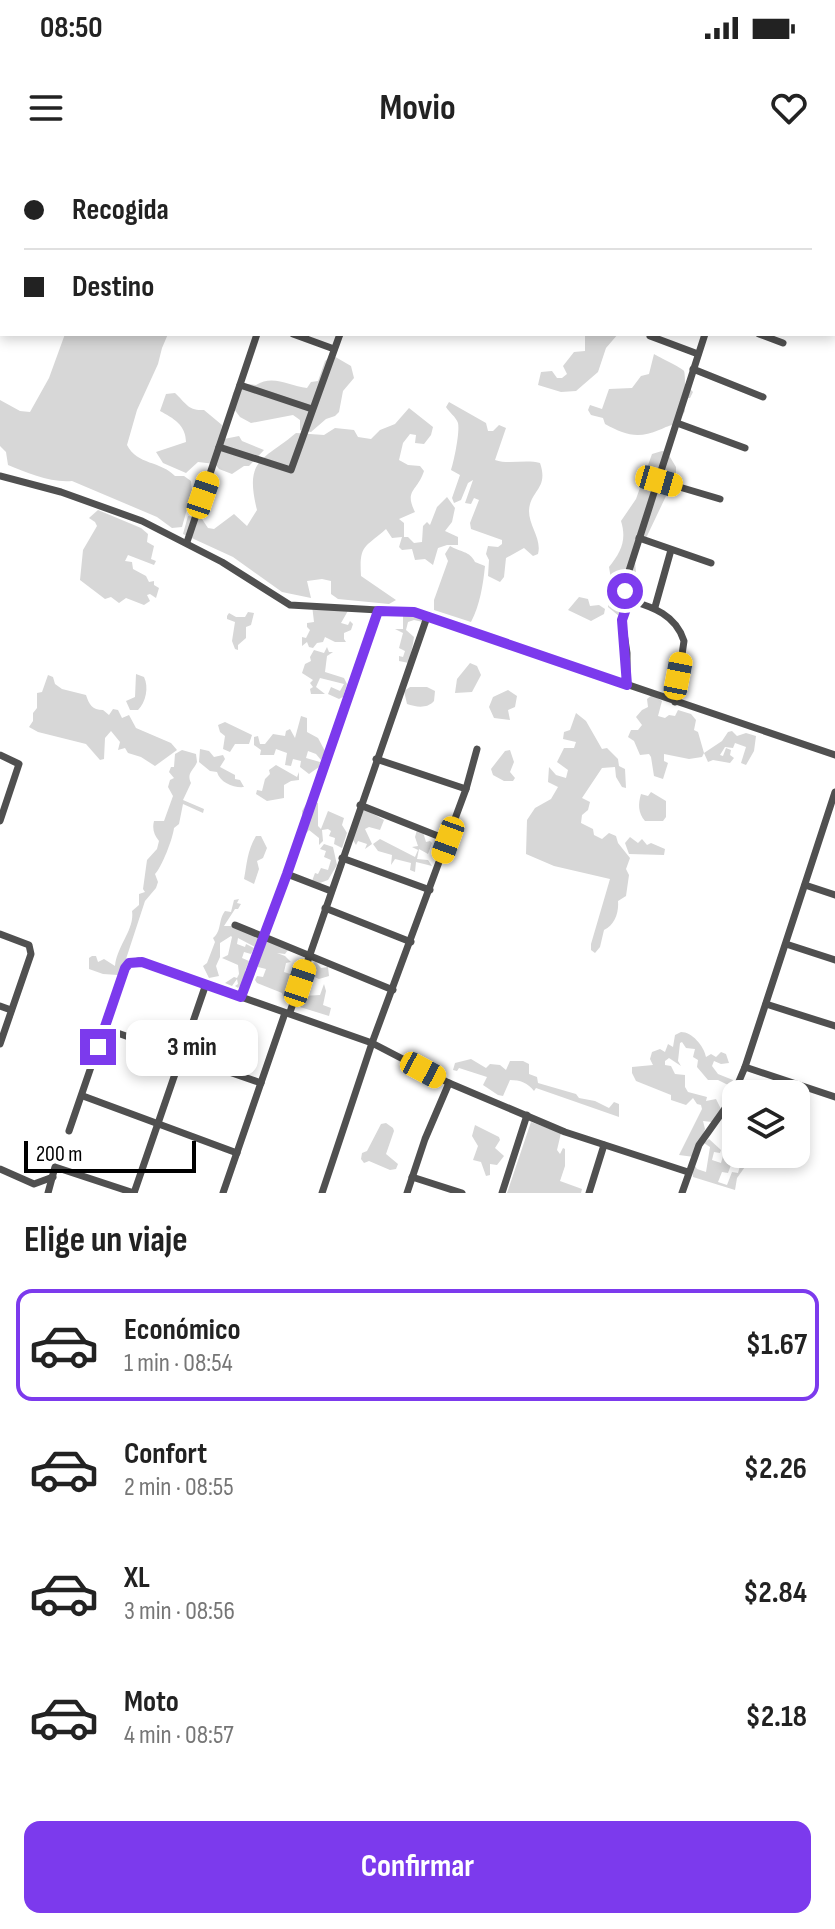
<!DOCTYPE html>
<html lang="es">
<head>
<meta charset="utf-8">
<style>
	:root { --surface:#fff; --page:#f6f6f6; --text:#222; --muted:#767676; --line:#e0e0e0; --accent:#7c3aed }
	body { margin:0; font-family:"Sofia Sans Condensed",sans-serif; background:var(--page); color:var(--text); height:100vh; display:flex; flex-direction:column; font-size:30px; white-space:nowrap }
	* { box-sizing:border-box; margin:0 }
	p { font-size:26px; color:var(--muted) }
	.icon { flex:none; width:44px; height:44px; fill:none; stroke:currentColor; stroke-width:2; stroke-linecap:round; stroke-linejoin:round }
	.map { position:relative; height:1033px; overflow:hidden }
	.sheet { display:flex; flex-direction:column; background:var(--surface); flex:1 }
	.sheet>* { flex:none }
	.guide { position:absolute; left:0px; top:0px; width:836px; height:176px; box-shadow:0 4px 12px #0003; display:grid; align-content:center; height:176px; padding:0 24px; background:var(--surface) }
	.tools { position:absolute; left:722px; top:920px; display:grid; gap:16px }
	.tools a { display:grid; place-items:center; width:88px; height:88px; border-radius:16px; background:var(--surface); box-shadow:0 4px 12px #0003; font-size:40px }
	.scale { position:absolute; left:24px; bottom:20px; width:172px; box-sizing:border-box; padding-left:8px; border:4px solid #000; border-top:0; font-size:22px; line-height:28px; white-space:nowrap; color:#000; -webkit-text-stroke:6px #fff; paint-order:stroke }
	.end { position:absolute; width:36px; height:36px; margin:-18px; border:10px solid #7c3aed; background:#fff; box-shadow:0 0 0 4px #fff }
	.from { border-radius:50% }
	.bubble { position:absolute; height:56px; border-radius:16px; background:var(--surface); box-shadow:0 4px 12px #0003; font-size:26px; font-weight:700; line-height:56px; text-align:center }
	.car { position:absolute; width:24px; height:48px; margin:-24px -12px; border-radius:10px; box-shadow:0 0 6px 2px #0007; background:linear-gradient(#f5c518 24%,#345 0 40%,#f5c518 0 76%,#345 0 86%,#f5c518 0) }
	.guide b { display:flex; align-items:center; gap:28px; height:76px; font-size:30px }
	.guide b+b { border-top:2px solid var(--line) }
	.guide i { width:20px; height:20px; background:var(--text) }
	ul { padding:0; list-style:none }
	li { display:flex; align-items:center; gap:24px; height:112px; margin:0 16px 12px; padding:0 8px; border:4px solid transparent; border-radius:16px }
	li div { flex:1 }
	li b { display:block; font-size:30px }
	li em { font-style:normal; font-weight:700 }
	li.active { border-color:var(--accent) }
	li>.icon { width:72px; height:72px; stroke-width:1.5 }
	h2 { padding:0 24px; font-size:36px; line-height:96px }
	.cta { display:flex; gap:16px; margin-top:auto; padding:16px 24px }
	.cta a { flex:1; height:92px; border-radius:16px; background:var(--accent); color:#fff; font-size:32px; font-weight:700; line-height:92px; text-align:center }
	.status { display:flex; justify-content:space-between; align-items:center; height:56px; padding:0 40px; background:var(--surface); direction:ltr }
	.status svg { height:22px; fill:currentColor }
	header { display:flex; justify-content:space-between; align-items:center; height:104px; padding:0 24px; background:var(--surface); font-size:36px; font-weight:700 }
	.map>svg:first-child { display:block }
	.green { fill:#d7d7d7 }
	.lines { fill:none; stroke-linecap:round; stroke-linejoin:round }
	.minor { stroke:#505050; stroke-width:7 }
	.route { stroke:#7c3aed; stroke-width:10 }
</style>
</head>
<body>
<div class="status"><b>08:50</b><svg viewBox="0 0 49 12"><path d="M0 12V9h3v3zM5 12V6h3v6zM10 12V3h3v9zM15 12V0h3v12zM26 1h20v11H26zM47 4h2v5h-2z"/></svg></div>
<header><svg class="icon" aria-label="menu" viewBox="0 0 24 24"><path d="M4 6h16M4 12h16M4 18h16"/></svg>Movio<svg class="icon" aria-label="heart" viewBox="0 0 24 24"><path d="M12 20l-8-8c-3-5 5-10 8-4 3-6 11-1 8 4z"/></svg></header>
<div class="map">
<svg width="835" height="1033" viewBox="0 0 835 1033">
	<rect width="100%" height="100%" fill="#fff"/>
	<g class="green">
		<path d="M65 174H168L162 188 158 204 137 250 127 285C137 305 161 301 175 316H184L191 321 192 331 182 367 172 368 157 357 72 321C51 323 27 313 8 305L6 292 0 286V240L20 251 30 252 49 218Z"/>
		<polygon points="585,174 618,174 606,188 598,212 576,231 561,232 538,225 541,212 552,211 557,218 562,218 567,214 563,206 574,192 585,191"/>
		<path d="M654 194C659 197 682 208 684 211 685 213 685 222 685 224L693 232 690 238H681L685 251 677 265C668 265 667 267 659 270 638 279 625 275 605 264L603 258 591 255 588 250 590 245 602 249 609 229 632 228 641 216 649 214Z"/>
		<path d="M332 195 351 206 354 218 343 231 339 252 335 256 326 259 311 272 300 270V260L293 255 251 263 240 257 231 245 233 233 240 223 256 225C273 214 289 226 307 228L311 222 318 221 325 201Z"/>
		<path d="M175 233C186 243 188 251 204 250L222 265 220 276 224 279 239 276 242 281 264 290 249 306H244L232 314 219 309 215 304 198 302 186 313 163 303 156 292 186 282C186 265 173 258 160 251L166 234Z"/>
		<path d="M449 242 486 263 488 271H493L499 265 506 268 495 300C509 305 525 299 540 303 549 329 530 330 529 351 529 366 542 379 538 394L533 396 524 388 506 398 504 417 500 422 488 416 489 400 486 394 488 386 498 387 502 384V380L471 369 470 363 479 340 474 338 471 344 465 343 473 320 468 323 461 340 454 343 452 338 460 315 451 310C454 301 460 272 458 263 456 257 449 252 446 247Z"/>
		<path d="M409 248 433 267 431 275 424 284 415 283 416 275 410 274 403 283 399 300 408 305 420 306 424 311C417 332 404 330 415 352L399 359 404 363V377H408L414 383 422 382 423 366 427 362 430 365 437 347 447 337 455 348 452 362 445 371 458 377V385H447L438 388 433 405 425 399 415 400 412 389 402 390 399 387 402 377 392 378 386 369C365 388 359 384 361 416L396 440 389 444 338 439 331 434V421L322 419 307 421 311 438 282 432 233 397 183 374 188 356 202 359 208 368 214 369 234 354 247 366 257 350C244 298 263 301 296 273L324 275 335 268 354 270 358 277 371 279 380 270 395 264Z"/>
		<path d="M662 291 667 292 676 307V315L647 376 640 384 635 401 636 413 626 427 632 431C635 443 630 449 619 456L608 447 612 425 609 407C621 392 627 380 621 361L636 339 652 294Z"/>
		<polygon points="98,350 141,368 148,374 147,382 154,386 151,399 156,401 154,405 128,395 125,401 132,402 133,409 146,416 149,422 154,421 154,425 159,428 156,438 150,434 147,435 150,441 144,445 126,438 119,443 111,437 105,439 80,420 83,390 97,366 95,362 89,358"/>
		<path d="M450 386C460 392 470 391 475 402L485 406C483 425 480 445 471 462L434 450V440L448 401 445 394Z"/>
		<polygon points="579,437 588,439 590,446 599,445 605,449 604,454 591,461 568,450"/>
		<polygon points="315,443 349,449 341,463 348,465 350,461 353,464 351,470 344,473 344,479 346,482 335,482 325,477 323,482 317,483 313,488 309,487 307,482 302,486 302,477 306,478 310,470 307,467 307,463 314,462 312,445"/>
		<polygon points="248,452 254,453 251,465 246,467 246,478 238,485 238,490 235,489 232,481 235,462 227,459 227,456 229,453 236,457 245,457"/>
		<path d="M407 453 425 458 423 462 414 460 408 462 406 470 414 477C413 486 410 495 409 503L399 501V496L403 497 405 491 399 488 403 473 395 469H403V455Z"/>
		<polygon points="327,487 329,492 333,492 327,496 325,512 344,518 347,524 343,537 339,539 328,534 331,527 340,531 344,524 320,518 316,527 325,534 311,534 310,529 313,527 310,523 313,520 302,513 305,504 311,501 310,497 314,490 324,493"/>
		<polygon points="470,503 477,506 481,515 472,532 455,533 457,519"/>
		<path d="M136 514 144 517C149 527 146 542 138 550H130L126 541 135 537Z"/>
		<path d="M48 515 53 517 55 524 62 529 86 535C89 544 92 550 103 550L109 555 113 549 118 550 122 558 129 555 136 568 171 583 177 590 155 606 141 597 128 593 125 588 118 590 120 582 111 571 105 578 104 599 100 600 86 584 38 572 29 567 33 561V553L37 548V533L42 532Z"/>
		<path d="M410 527H427L435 531 434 541C427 549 416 547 407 544L404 531Z"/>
		<polygon points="508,530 517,536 515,547 508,550 510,560 494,558 489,547 493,537"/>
		<polygon points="652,535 662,541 658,556 665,558 669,555 675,556 678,550 691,554 696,560 694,570 698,572 704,593 722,581 728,572 732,571 737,576 746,573 756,576 754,591 746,605 741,603 746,587 735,583 733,588 725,587 720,595 723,596 726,588 731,590 730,595 734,598 730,603 713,600 708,602 704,593 702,597 689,599 664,594 664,601 668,603 663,619 654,616 651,597 649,594 640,595 634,581 628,577 631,570 638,570 642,565 636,557 642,550 648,547 647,539"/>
		<path d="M576 553 586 561 602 589 607 588 618 599 619 606 625 609 626 628 622 627 616 617 615 607 602 608 582 638 590 642 588 650 582 655 581 663 593 669 594 675 602 679 609 673 616 676 618 683 630 698 626 709 629 715 626 736 618 741C619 752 615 765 604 770L600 787 595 793 591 790V784L610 719 554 706 526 694 527 660 535 648 551 639 558 627 548 622 549 607 556 615 566 618 568 610 557 602 564 588H574L576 582 563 579 564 572 570 570Z"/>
		<polygon points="301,556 307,558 307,572 318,578 325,591 321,600 316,594 308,591 306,598 320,602 319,607 309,614 300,607 301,601 293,599 291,606 285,605 287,593 276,589 274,595 260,595 261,590 254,585 254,577 258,576 260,584 265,584 273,574 285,576 286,571 290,569 295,578"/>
		<polygon points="225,562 252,575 249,584 235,584 230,592 223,589 225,576 220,572 218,565"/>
		<path d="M200 589 209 591 214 597 223 595 225 599 220 607 235 615V619L240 620 244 627C234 628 220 623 217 612L210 611 199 602Z"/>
		<path d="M182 590 196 594 197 602C194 610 186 613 191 623L183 640 204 649 203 653 183 644 179 664 174 668C173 678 162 707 155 714L158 722 156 728 145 741 125 802 118 815 103 814 89 809V798L92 796H96L98 802 104 799 115 806C117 786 135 769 132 751L139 745V734L145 732 143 729 147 700 157 689 159 681C154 675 152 669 154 661H164L173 636 168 627 170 620 174 618 169 612 171 607H174L175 594Z"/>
		<polygon points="510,590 514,602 510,612 515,618 513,621 504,621 493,615 491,609 505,591"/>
		<polygon points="276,605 297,617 299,612 299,620 291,621 284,625 284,638 267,641 256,634 257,630 262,631 265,619 270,614 269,610"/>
		<path d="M651 632 666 641V657L663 661H645C638 653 638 644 641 634L648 636Z"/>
		<polygon points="309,639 318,643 318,666 321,669 328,651 344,658 342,665 347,673 342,688 334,684 335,678 329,676 331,671 328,669 322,670 323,681 319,685 319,678 309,670 303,677 307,668 303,664 302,651"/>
		<polygon points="361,647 384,660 380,670 369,667 365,669 372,684 365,689 367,684 358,681 356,685 353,680"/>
		<polygon points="417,670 423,672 426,682 430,681 432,683 428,694 419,689 417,699 428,700 432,706 416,702 415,712 410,710 411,703 395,699 391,705 392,695 378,691 373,684 380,679 415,697 418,690 412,687 418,686 415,677"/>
		<path d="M256 676H261L267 688 263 698 257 701 259 709 254 724 244 719C247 704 247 691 256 676Z"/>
		<polygon points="630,677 638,683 642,679 647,685 651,683 665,689 664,695 629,694 625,683"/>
		<polygon points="324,684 333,687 337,705 328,720 317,724 312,721 315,713 318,714 321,708 328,710 331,700 324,697 326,691 320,689"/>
		<path d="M239 739 237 743 241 744 238 749H235L224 766H235L258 776 259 779 255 787 238 778 237 784 245 787 246 784 254 788 251 794 244 792 242 798 249 801 245 811V821L238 828 235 826 238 824 237 819 232 826 225 823 234 817 237 818 239 814 238 805 222 798 228 795 232 777 231 776 220 783V797L216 806 219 816 209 818 203 806 207 803 215 782 213 778C222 771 218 760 225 751L231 752 234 740Z"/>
		<polygon points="268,780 288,790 285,794 277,793 285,796 291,802 286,803 284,812 296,816 299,810 296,805 303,800 305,804 316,802 321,808 328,807 329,816 319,819 310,815 307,818 305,810 300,810 300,818 292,827 292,835 284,839 282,833 257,823 255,820 257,816 263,817 266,809 258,807 259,797"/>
		<polygon points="324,824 326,831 323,845 331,848 329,856 300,847 298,843 303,836 320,835"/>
		<path d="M681 872C692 872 704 886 706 897L711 894 716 897 721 892 726 894 729 903 721 904 714 901 712 906 718 914 733 920 730 926 718 920H708L697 907 698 900 693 897 695 889 686 888 682 882 680 883 678 901 681 906 669 898 665 901V905L671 906 675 914 685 915V927L688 932 707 937 706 941 716 939 721 949 712 962 703 961 705 969 694 997 679 995 702 949 701 945 697 944 693 938 686 945 671 940V935L636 921 632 913V907L653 905 650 899 652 892 660 889 665 892 668 884 673 887 675 875Z"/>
		<path d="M471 899 486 908 490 904 500 905 506 910 510 901H523L529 904V914L537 917 538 923 576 934 579 938 595 941 609 948 614 942 619 944V957L536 928 534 931C528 923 520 920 510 920L503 936 498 935 483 925 487 917 459 908 457 911 453 910 455 903Z"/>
		<polygon points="531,962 561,973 557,990 560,994 563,988 565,989 565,1006 560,1021 582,1029 581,1033 507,1033"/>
		<polygon points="386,963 393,968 394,971 386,994 398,1004 396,1009 390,1010 369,1001 364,1003 361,999 362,993 367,991 381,964"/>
		<polygon points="475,965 499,977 500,980 495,988 504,996 497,1005 490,1004 490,1015 486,1016 481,1002 473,1000 478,986 472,976"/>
		<polygon points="709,979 721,990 720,993 714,992 712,1000 721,1003 723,996 732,1002 728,1013 722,1012 718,1022 727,1025 732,1012 738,1013 740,1006 734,1002 747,1004 737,1018 735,1030 693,1017 692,1007 695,1006 697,1009 706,1012 710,987 704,983"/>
	</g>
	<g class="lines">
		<g class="minor">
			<polyline points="483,0 488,2"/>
			<polyline points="747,0 753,2"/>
			<polyline points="37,2 38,0"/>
			<polyline points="315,2 316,0"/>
			<polyline points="399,2 399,0"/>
			<polyline points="677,2 678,0"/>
			<polyline points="766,2 767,0"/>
			<polyline points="0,20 2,21"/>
			<polyline points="834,58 835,55"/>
			<polyline points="834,72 835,72"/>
			<polyline points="0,92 2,93"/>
			<polyline points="0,109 2,103"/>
			<polyline points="293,174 334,189"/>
			<polyline points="759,174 783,183"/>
			<polyline points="650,176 698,194"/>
			<polyline points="693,209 763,237"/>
			<polyline points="240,225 312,249"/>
			<polyline points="677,263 745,288"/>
			<polyline points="219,287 291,310 340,174"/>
			<polyline points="0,316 61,332 142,361 222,402 290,445 414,452 835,595"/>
			<polyline points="659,321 720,339"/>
			<polyline points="639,378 711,403"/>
			<polyline points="187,382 257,174"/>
			<path d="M629 440C653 447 676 455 684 481L675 542"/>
			<polyline points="655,447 671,390"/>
			<polyline points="627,525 627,493 622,460 629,440 625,431 626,420 705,174"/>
			<polyline points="0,595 19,604 0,661"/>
			<polyline points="376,599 466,629"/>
			<polyline points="360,645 448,680"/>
			<polyline points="342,698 430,730"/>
			<polyline points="287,714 331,731"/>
			<polyline points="805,725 835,735"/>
			<polyline points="325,748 411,782"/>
			<polyline points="235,765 393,830"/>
			<polyline points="0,774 29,785 31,794 0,884"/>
			<polyline points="786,784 835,800"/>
			<polyline points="241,837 287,714 378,451"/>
			<polyline points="766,844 835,866"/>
			<polyline points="0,846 11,850"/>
			<polyline points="290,852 427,457"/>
			<polyline points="103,868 261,923"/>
			<polyline points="745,907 835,937"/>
			<polyline points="83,936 237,993"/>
			<polyline points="69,971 125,808 129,803 139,801 372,883 449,923 565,972 688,1012"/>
			<polyline points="0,1009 34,1024 53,1017"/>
			<polyline points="412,1017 462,1033"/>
			<polyline points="48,1033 55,1007 134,1033"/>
			<polyline points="134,1033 206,824"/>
			<polyline points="223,1033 285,853"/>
			<polyline points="322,1033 372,883 466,629 477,589"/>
			<polyline points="407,1033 425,979 449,923"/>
			<polyline points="502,1033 527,955"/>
			<polyline points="589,1033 604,985"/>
			<polyline points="682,1033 699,985 731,940 745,907 835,632"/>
		</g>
	</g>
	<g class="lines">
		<polyline class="route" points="98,887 125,808 129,803 142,802 241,837 287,714 378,451 414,452 627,525 622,460 629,440 625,431"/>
	</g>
</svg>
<div class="tools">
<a><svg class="icon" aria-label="layers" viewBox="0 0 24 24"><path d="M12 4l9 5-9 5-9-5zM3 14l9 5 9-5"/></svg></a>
</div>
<div class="scale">200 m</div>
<i class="end from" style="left:625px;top:431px"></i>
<i class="end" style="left:98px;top:887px"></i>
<div class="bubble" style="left:126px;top:860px;width:132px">3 min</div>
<i class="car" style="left:659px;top:321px;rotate:106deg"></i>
<i class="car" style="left:203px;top:335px;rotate:19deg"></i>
<i class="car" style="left:678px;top:516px;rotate:11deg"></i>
<i class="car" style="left:448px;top:680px;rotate:200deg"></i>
<i class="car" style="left:300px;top:823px;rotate:18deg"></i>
<i class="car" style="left:423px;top:910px;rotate:118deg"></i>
<div class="guide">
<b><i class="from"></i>Recogida</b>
<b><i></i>Destino</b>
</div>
</div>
<section class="sheet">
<h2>Elige un viaje</h2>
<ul>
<li class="active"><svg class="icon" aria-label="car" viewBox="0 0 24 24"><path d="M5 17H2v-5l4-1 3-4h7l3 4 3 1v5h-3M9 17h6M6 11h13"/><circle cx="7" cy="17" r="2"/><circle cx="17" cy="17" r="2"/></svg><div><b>Económico</b><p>1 min · 08:54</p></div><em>$1.67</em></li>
<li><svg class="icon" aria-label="car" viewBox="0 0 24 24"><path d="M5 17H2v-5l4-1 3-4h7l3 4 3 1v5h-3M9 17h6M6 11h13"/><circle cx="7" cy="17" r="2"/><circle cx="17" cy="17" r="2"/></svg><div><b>Confort</b><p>2 min · 08:55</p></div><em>$2.26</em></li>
<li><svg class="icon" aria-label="car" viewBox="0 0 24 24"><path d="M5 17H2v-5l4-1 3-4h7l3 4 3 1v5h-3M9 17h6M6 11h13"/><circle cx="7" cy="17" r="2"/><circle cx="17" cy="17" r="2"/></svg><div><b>XL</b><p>3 min · 08:56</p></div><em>$2.84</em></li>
<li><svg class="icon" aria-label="car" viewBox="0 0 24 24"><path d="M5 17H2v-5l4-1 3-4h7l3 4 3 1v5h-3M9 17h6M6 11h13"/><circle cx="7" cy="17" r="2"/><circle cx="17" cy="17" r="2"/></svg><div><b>Moto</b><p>4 min · 08:57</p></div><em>$2.18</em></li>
</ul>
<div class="cta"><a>Confirmar</a></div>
</section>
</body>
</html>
